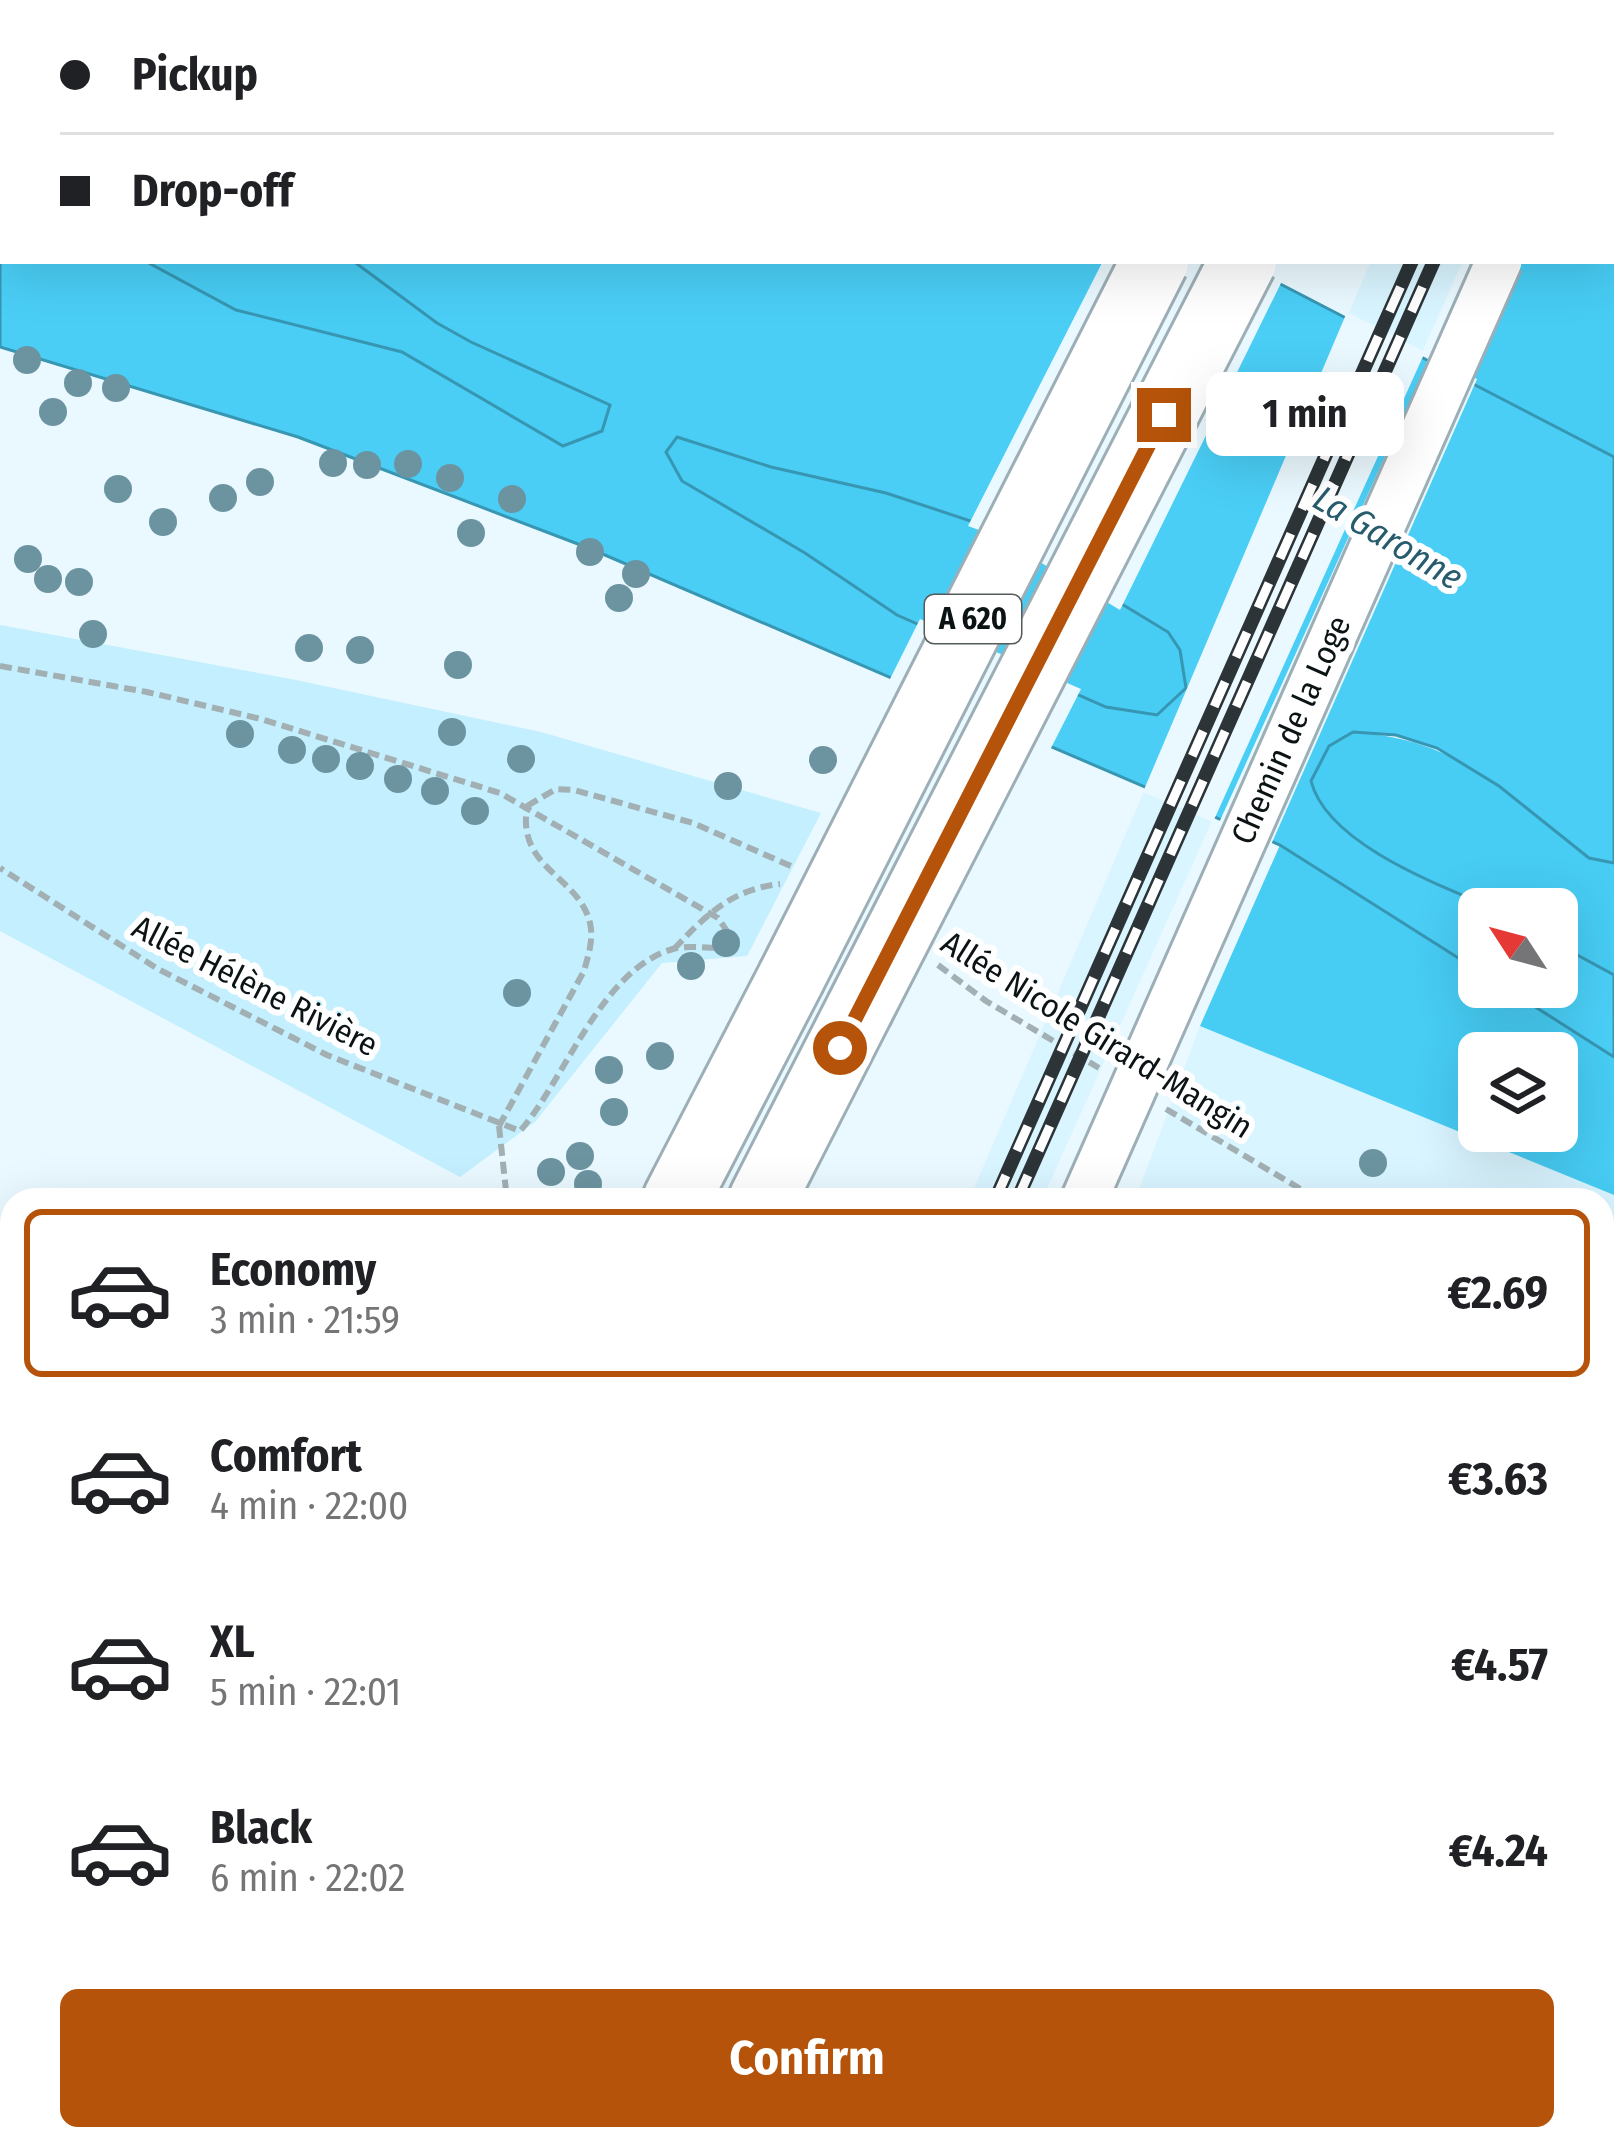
<!DOCTYPE html>
<html lang="en">
<head>
<meta charset="utf-8">
<style>
	:root { --surface:#fff; --page:#f6f6f6; --text:#202124; --muted:#757577; --line:#e0e0e0; --accent:#b45309 }
	body { margin:0; font-family:"Fira Sans Condensed",sans-serif; background:var(--page); color:var(--text); height:100vh; display:flex; flex-direction:column; font-size:45px; white-space:nowrap }
	* { box-sizing:border-box; margin:0 }
	p { font-size:39px; color:var(--muted) }
	.icon { flex:none; width:66px; height:66px; fill:none; stroke:currentColor; stroke-width:2; stroke-linecap:round; stroke-linejoin:round }
	.map { position:relative; flex:1; overflow:hidden }
	.side { position:absolute; left:0px; top:1188px; width:1614px; height:963px; display:flex; flex-direction:column; background:var(--surface); border-radius:36px 36px 0 0; box-shadow:0 12px 48px #0002 }
	.side>* { flex:none }
	.banner { position:absolute; left:0px; top:0px; width:1614px; height:264px; box-shadow:0 12px 48px #0002; display:grid; align-content:center; height:264px; padding:0 60px; background:var(--surface) }
	.needle { width:78px; rotate:306deg }
	.tools { position:absolute; left:1458px; top:888px; display:grid; gap:24px }
	.tools a { display:grid; place-items:center; width:120px; height:120px; border-radius:18px; background:var(--surface); box-shadow:0 12px 48px #0002; font-size:60px }
	.end { position:absolute; width:54px; height:54px; margin:-27px; border:15px solid #b45309; background:#fff; box-shadow:0 0 0 6px #fff }
	.from { border-radius:50% }
	.bubble { position:absolute; height:84px; border-radius:18px; background:var(--surface); box-shadow:0 12px 48px #0002; font-size:39px; font-weight:700; line-height:84px; text-align:center }
	.banner b { display:flex; align-items:center; gap:42px; height:114px; font-size:45px }
	.banner b+b { border-top:3px solid var(--line) }
	.banner i { width:30px; height:30px; background:var(--text) }
	ul { padding:21px 0 0; list-style:none }
	li { display:flex; align-items:center; gap:36px; height:168px; margin:0 24px 18px; padding:0 36px; border:6px solid transparent; border-radius:18px }
	li div { flex:1 }
	li b { display:block; font-size:45px }
	li em { font-style:normal; font-weight:700 }
	li.on { border-color:var(--accent) }
	li>.icon { width:108px; height:108px; stroke-width:1.5 }
	.primary-button { display:flex; gap:24px; margin-top:auto; padding:24px 60px }
	.primary-button a { flex:1; height:138px; border-radius:18px; background:var(--accent); color:#fff; font-size:48px; font-weight:700; line-height:138px; text-align:center }
	.map>svg:first-child { display:block }
	.built { fill:#d9f5ff }
	.green { fill:#c3effe }
	.forest { fill:#47ccf4; fill-rule:evenodd }
	.water { fill:#4acef6; stroke:#3796b2; stroke-width:3; fill-rule:evenodd }
	.pier { fill:#eaf9ff }
	.building { fill:#abbdc4; stroke:#7d8f95; stroke-width:3 }
	.lines { fill:none; stroke-linecap:round; stroke-linejoin:round }
	.minor-casing { stroke:#9dafb6; stroke-width:51 }
	.highway-casing { stroke:#9dafb6; stroke-width:72 }
	.path { stroke:#a2afb3; stroke-width:6; stroke-dasharray:12 6; stroke-linecap:butt }
	.minor { stroke:#fff; stroke-width:45 }
	.highway { stroke:#fff; stroke-width:66 }
	.rail-casing { stroke:#2c3437; stroke-width:14 }
	.rail { stroke:#fff; stroke-width:9; stroke-dasharray:27; stroke-linecap:butt }
	.minor-bridge-casing { stroke:#9dafb6; stroke-width:51; stroke-linecap:butt }
	.highway-bridge-casing { stroke:#9dafb6; stroke-width:72; stroke-linecap:butt }
	.minor-bridge { stroke:#fff; stroke-width:45 }
	.highway-bridge { stroke:#fff; stroke-width:66 }
	.tree { fill:#6c94a0 }
	.route { stroke:#b45309; stroke-width:15 }
	.labels { text-anchor:middle; dominant-baseline:central; stroke-width:12; stroke-linejoin:round; paint-order:stroke }
	.shield { fill:#fff; stroke:#555a5b; stroke-width:3 }
	.shield-label { font-size:30px; font-weight:bold; fill:#0c1315 }
	.street-label { font-size:33px; fill:#0c1315; stroke:#fff }
	.water-label { font-size:36px; font-style:italic; fill:#275c6d; stroke:#fff }
</style>
</head>
<body>
<div class="map">
<svg width="1614" height="2150" viewBox="0 0 1614 2150">
	<rect width="100%" height="100%" fill="#eaf9ff"/>
	<g class="built">
		<polygon points="1371,261 1463,261 1042,1200 969,1200"/>
		<polygon points="1200,1026 1614,1195 1614,2150 756,2150 761,2139 1602,2139 1602,1200 1135,1200"/>
		<polygon points="0,1436 12,1443 12,2082 0,2103"/>
		<polygon points="566,2139 688,2139 684,2150 560,2150"/>
	</g>
	<g class="green">
		<polygon points="766,0 1142,0 1140,3"/>
		<polygon points="0,625 296,680 541,732 821,813 747,956 662,963 535,1122 460,1177 0,931"/>
	</g>
	<g class="forest">
		<polygon points="0,0 28,3 3,3 3,216"/>
		<polygon points="1614,56 1614,457 1466,380 1520,261 1611,261"/>
		<polygon points="145,261 353,261 437,323 611,405 602,431 563,447 402,352 236,310"/>
		<polygon points="677,437 771,467 886,493 1001,531 1168,632 1180,650 1186,688 1157,716 1106,707 896,615 805,553 682,481 666,452"/>
		<path d="M1353 732C1430 738 1469 762 1529 809 1556 831 1580 855 1614 863V975L1557 944V909C1537 909 1510 913 1491 907 1440 891 1364 852 1326 815 1316 805 1314 794 1311 781L1328 746Z"/>
		<path d="M1280 845 1479 971V987H1504L1614 1057V1195L1200 1026ZM1479 1053H1557V1131H1479Z"/>
	</g>
	<g class="water">
		<polygon points="23,0 766,0 771,3 28,3"/>
		<path d="M0 215 3 261H145L236 310 402 352 563 446 602 431 610 405 471 342 437 323 353 261H1236L1614 457V863L1589 858 1499 786 1437 748 1396 735 1353 732 1329 746 1311 781C1327 844 1439 885 1496 909H1479V971L1280 845 591 549 298 437 0 347ZM677 437 771 467 886 493 1001 531 1168 632 1180 650 1186 688 1157 715 1106 707 897 615 805 553 682 481 666 452Z"/>
		<polygon points="1557,944 1614,975 1614,1057 1504,987 1557,987"/>
	</g>
	<g class="pier">
		<polygon points="1103,261 1249,261 1283,279 1120,610 998,537 968,526"/>
		<polygon points="1347,312 1425,352 1213,822 1143,792"/>
		<polygon points="1431,355 1477,379 1270,847 1218,825"/>
		<polygon points="920,619 1081,689 1049,752 888,683"/>
	</g>
	<polygon class="building" points="12,1530 12,1664 0,1656 0,1549"/>
	<g class="lines">
		<defs>
			<g id="minor">
				<polyline points="1611,11 1614,5"/>
				<polyline points="750,2150 753,2139"/>
			</g>
			<g id="highway">
				<polyline points="1287,3 1288,0"/>
				<polyline points="1374,3 1375,0"/>
				<polyline points="676,1200 791,978"/>
				<polyline points="762,1200 859,1010"/>
				<polyline points="112,2150 118,2139"/>
				<polyline points="211,2150 216,2139"/>
				<polyline points="289,2150 294,2139"/>
				<polyline points="453,2150 457,2139"/>
			</g>
		</defs>
		<use href="#minor" class="minor-casing"/>
		<use href="#highway" class="highway-casing"/>
		<g class="path">
			<path d="M0 666 147 692 261 719 500 793 718 918 729 934 720 948C706 948 687 945 673 949 601 969 565 1080 520 1131L327 1055 158 969 0 868"/>
			<polyline points="527,806 556,789 574,790 693,823 793,867"/>
			<path d="M674 949C706 915 732 889 780 884"/>
			<polyline points="938,965 986,1001 1099,1068"/>
			<polyline points="1166,1109 1319,1200"/>
			<path d="M499 1126 584 971C588 956 594 939 590 923 579 876 517 869 527 808"/>
			<polyline points="499,1126 507,1200"/>
			<polyline points="1602,1407 1614,1418"/>
			<polyline points="0,2137 12,2113"/>
		</g>
		<use href="#minor" class="minor"/>
		<use href="#highway" class="highway"/>
		<defs>
			<g id="rail">
				<polyline points="1527,3 1528,0"/>
				<polyline points="1549,3 1550,0"/>
				<polyline points="995,1200 1412,261"/>
				<polyline points="1017,1200 1434,261"/>
				<polyline points="591,2150 596,2139"/>
				<polyline points="639,2150 643,2139"/>
				<polyline points="662,2150 665,2139"/>
			</g>
		</defs>
		<use href="#rail" class="rail-casing"/>
		<use href="#rail" class="rail"/>
		<defs>
			<polyline id="minor-bridge" points="1084,1200 1499,261"/>
			<g id="highway-bridge">
				<polyline points="791,978 1155,261"/>
				<polyline points="859,1010 1243,261"/>
			</g>
		</defs>
		<use href="#minor-bridge" class="minor-bridge-casing"/>
		<use href="#highway-bridge" class="highway-bridge-casing"/>
		<use href="#minor-bridge" class="minor-bridge"/>
		<use href="#highway-bridge" class="highway-bridge"/>
	</g>
	<g class="tree">
		<circle cx="27" cy="360" r="14"/>
		<circle cx="78" cy="383" r="14"/>
		<circle cx="116" cy="388" r="14"/>
		<circle cx="53" cy="412" r="14"/>
		<circle cx="333" cy="463" r="14"/>
		<circle cx="408" cy="464" r="14"/>
		<circle cx="367" cy="465" r="14"/>
		<circle cx="450" cy="478" r="14"/>
		<circle cx="260" cy="482" r="14"/>
		<circle cx="118" cy="489" r="14"/>
		<circle cx="223" cy="498" r="14"/>
		<circle cx="512" cy="499" r="14"/>
		<circle cx="163" cy="522" r="14"/>
		<circle cx="471" cy="533" r="14"/>
		<circle cx="590" cy="552" r="14"/>
		<circle cx="28" cy="559" r="14"/>
		<circle cx="636" cy="574" r="14"/>
		<circle cx="48" cy="579" r="14"/>
		<circle cx="79" cy="582" r="14"/>
		<circle cx="619" cy="598" r="14"/>
		<circle cx="93" cy="634" r="14"/>
		<circle cx="309" cy="648" r="14"/>
		<circle cx="360" cy="650" r="14"/>
		<circle cx="458" cy="665" r="14"/>
		<circle cx="452" cy="732" r="14"/>
		<circle cx="240" cy="734" r="14"/>
		<circle cx="292" cy="750" r="14"/>
		<circle cx="326" cy="759" r="14"/>
		<circle cx="521" cy="759" r="14"/>
		<circle cx="823" cy="760" r="14"/>
		<circle cx="360" cy="766" r="14"/>
		<circle cx="398" cy="779" r="14"/>
		<circle cx="728" cy="786" r="14"/>
		<circle cx="435" cy="791" r="14"/>
		<circle cx="475" cy="811" r="14"/>
		<circle cx="726" cy="943" r="14"/>
		<circle cx="691" cy="966" r="14"/>
		<circle cx="517" cy="993" r="14"/>
		<circle cx="660" cy="1056" r="14"/>
		<circle cx="609" cy="1070" r="14"/>
		<circle cx="614" cy="1112" r="14"/>
		<circle cx="580" cy="1156" r="14"/>
		<circle cx="1373" cy="1163" r="14"/>
		<circle cx="551" cy="1172" r="14"/>
		<circle cx="588" cy="1184" r="14"/>
	</g>
	<g class="lines">
		<polyline class="route" points="840,1048 1164,415"/>
	</g>
	<g class="labels">
		<rect class="shield" x="925" y="595" width="96" height="48" rx="9"/>
		<g class="shield-label">
			<text x="973" y="619">A 620</text>
		</g>
		<g class="street-label">
			<text transform="translate(1291 730) rotate(-66)">Chemin de la Loge</text>
			<text transform="translate(255 986) rotate(27)">Allée Hélène Rivière</text>
			<text transform="translate(1097 1035) rotate(32)">Allée Nicole Girard-Mangin</text>
		</g>
		<g class="water-label">
			<text transform="translate(1388 538) rotate(31)">La Garonne</text>
		</g>
	</g>
</svg>
<div class="tools">
<a><svg class="needle" viewBox="-14 -14 28 28"><path d="M0-13l5 13h-10z" fill="#e53935"/><path d="M0 13l5-13h-10z" fill="#757577"/></svg></a>
<a><svg class="icon" aria-label="layers" viewBox="0 0 24 24"><path d="M12 4l9 5-9 5-9-5zM3 14l9 5 9-5"/></svg></a>
</div>
<i class="end from" style="left:840px;top:1048px"></i>
<i class="end" style="left:1164px;top:415px"></i>
<div class="bubble" style="left:1206px;top:372px;width:198px">1 min</div>
<div class="banner">
<b><i class="from"></i>Pickup</b>
<b><i></i>Drop-off</b>
</div>
<section class="side">
<ul>
<li class="on"><svg class="icon" aria-label="car" viewBox="0 0 24 24"><path d="M5 17H2v-5l4-1 3-4h7l3 4 3 1v5h-3M9 17h6M6 11h13"/><circle cx="7" cy="17" r="2"/><circle cx="17" cy="17" r="2"/></svg><div><b>Economy</b><p>3 min · 21:59</p></div><em>€2.69</em></li>
<li><svg class="icon" aria-label="car" viewBox="0 0 24 24"><path d="M5 17H2v-5l4-1 3-4h7l3 4 3 1v5h-3M9 17h6M6 11h13"/><circle cx="7" cy="17" r="2"/><circle cx="17" cy="17" r="2"/></svg><div><b>Comfort</b><p>4 min · 22:00</p></div><em>€3.63</em></li>
<li><svg class="icon" aria-label="car" viewBox="0 0 24 24"><path d="M5 17H2v-5l4-1 3-4h7l3 4 3 1v5h-3M9 17h6M6 11h13"/><circle cx="7" cy="17" r="2"/><circle cx="17" cy="17" r="2"/></svg><div><b>XL</b><p>5 min · 22:01</p></div><em>€4.57</em></li>
<li><svg class="icon" aria-label="car" viewBox="0 0 24 24"><path d="M5 17H2v-5l4-1 3-4h7l3 4 3 1v5h-3M9 17h6M6 11h13"/><circle cx="7" cy="17" r="2"/><circle cx="17" cy="17" r="2"/></svg><div><b>Black</b><p>6 min · 22:02</p></div><em>€4.24</em></li>
</ul>
<div class="primary-button"><a>Confirm</a></div>
</section>
</div>
</body>
</html>
